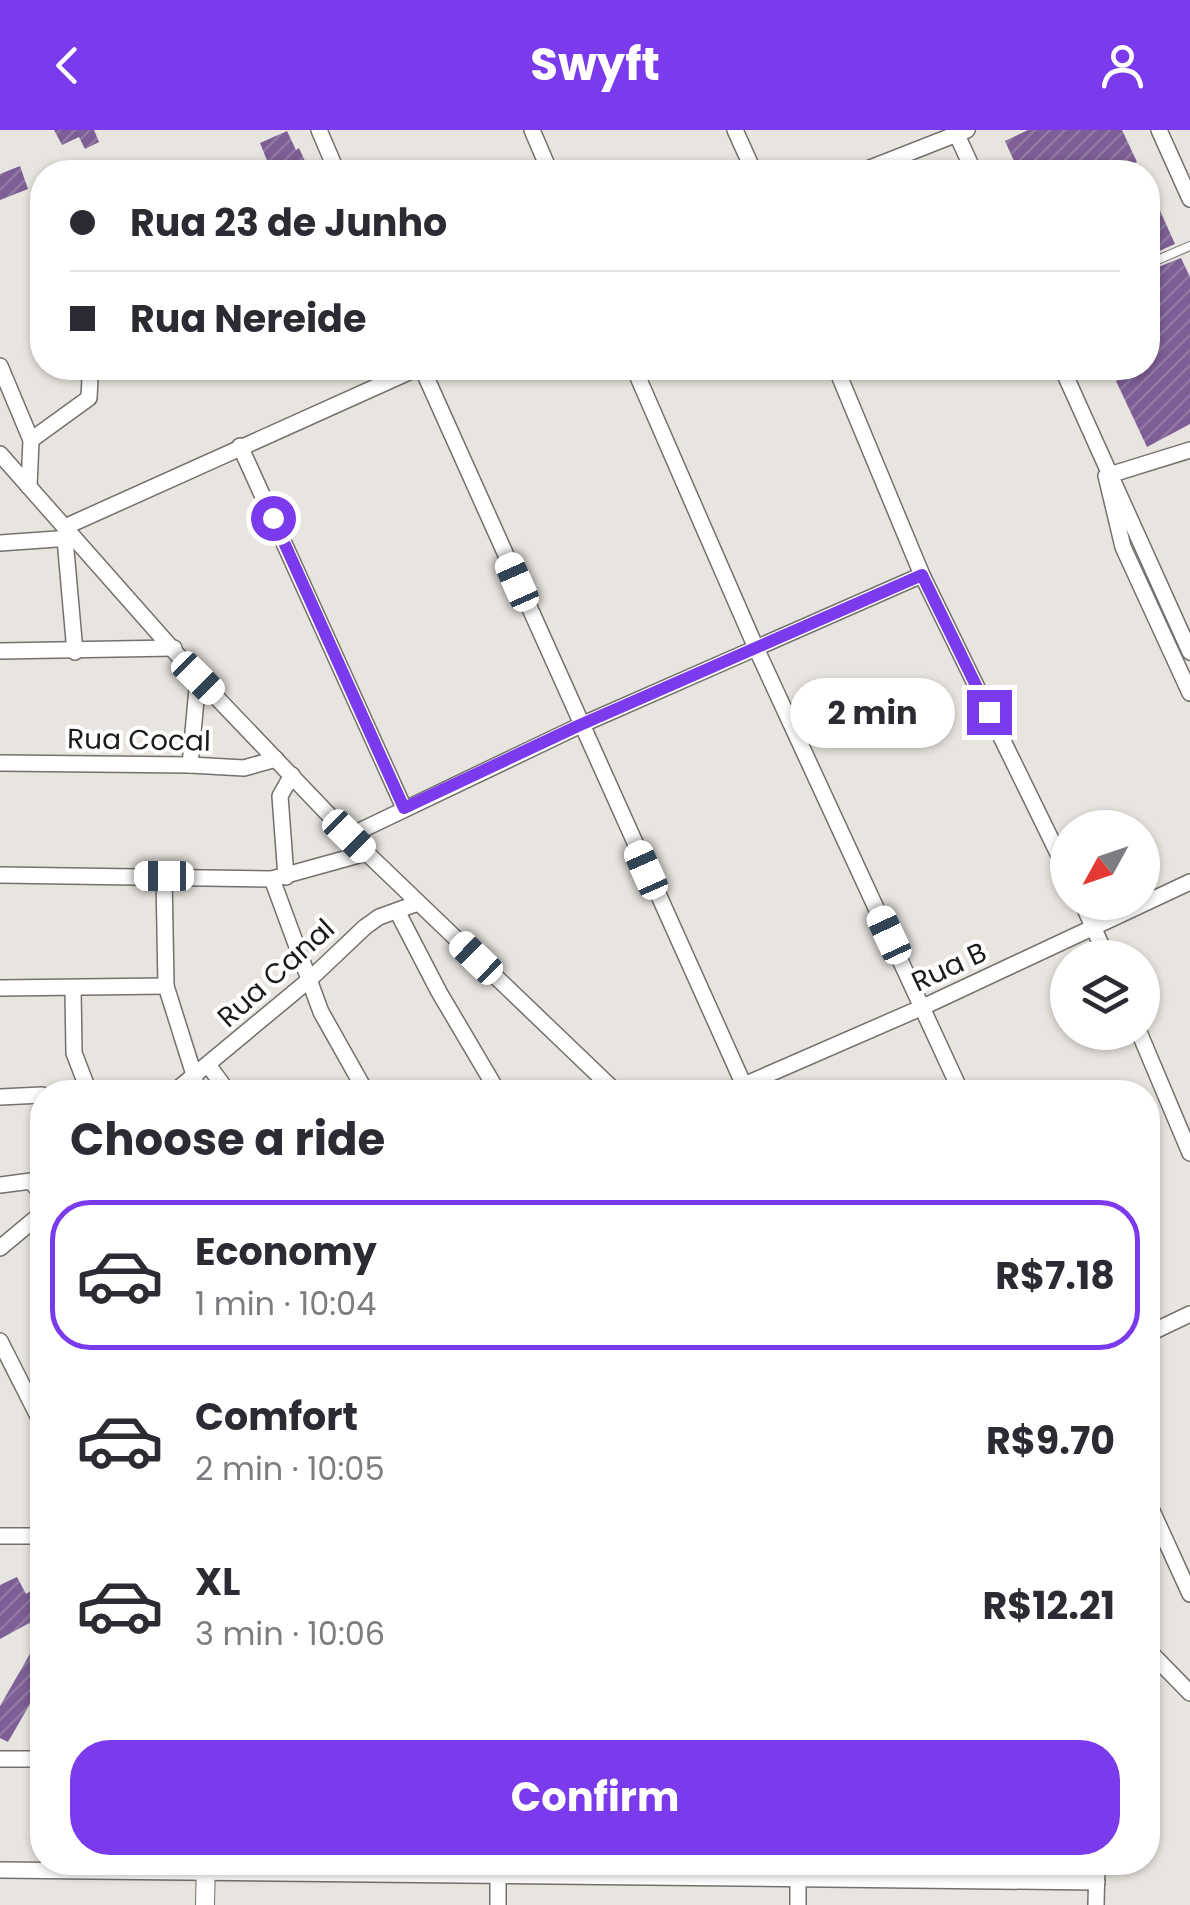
<!DOCTYPE html>
<html lang="en">
<head>
<meta charset="utf-8">
<style>
	:root { --surface:#fff; --page:#f7f7f7; --text:#2b2b33; --muted:#7c7c81; --line:#e1e1e2; --accent:#7c3aed }
	body { margin:0; font-family:Poppins,sans-serif; background:var(--page); color:var(--text); height:100vh; display:flex; flex-direction:column; font-size:38px; white-space:nowrap }
	* { box-sizing:border-box; margin:0 }
	p { font-size:32px; color:var(--muted) }
	.icon { flex:none; width:55px; height:55px; fill:none; stroke:currentColor; stroke-width:2; stroke-linecap:round; stroke-linejoin:round }
	.map { position:relative; flex:1; overflow:hidden }
	.sheet { position:absolute; left:30px; top:950px; width:1130px; height:795px; display:flex; flex-direction:column; background:var(--surface); border-radius:40px; box-shadow:0 2px 8px #0004 }
	.sheet>* { flex:none }
	.top-card { position:absolute; left:30px; top:30px; width:1130px; height:220px; border-radius:40px; box-shadow:0 2px 8px #0004; display:grid; align-content:center; height:220px; padding:0 40px; background:var(--surface) }
	.needle { width:65px; rotate:230deg }
	.controls { position:absolute; left:1050px; top:680px; display:grid; gap:20px }
	.controls a { display:grid; place-items:center; width:110px; height:110px; border-radius:50%; background:var(--surface); box-shadow:0 2px 8px #0004; font-size:50px }
	.end { position:absolute; width:45px; height:45px; margin:-22px; border:12px solid #7c3aed; background:#fff; box-shadow:0 0 0 5px #fff }
	.from { border-radius:50% }
	.bubble { position:absolute; height:70px; border-radius:35px; background:var(--surface); box-shadow:0 2px 8px #0004; font-size:32px; font-weight:700; line-height:70px; text-align:center }
	.car { position:absolute; width:30px; height:60px; margin:-30px -15px; border-radius:12px; box-shadow:0 0 8px 2px #0007; background:linear-gradient(#fff 24%,#345 0 40%,#fff 0 76%,#345 0 86%,#fff 0) }
	.top-card b { display:flex; align-items:center; gap:35px; height:95px; font-size:38px }
	.top-card b+b { border-top:2px solid var(--line) }
	.top-card i { width:25px; height:25px; background:var(--text) }
	ul { padding:0; list-style:none }
	li { display:flex; align-items:center; gap:30px; height:150px; margin:0 20px 15px; padding:0 20px; border:5px solid transparent; border-radius:40px }
	li div { flex:1 }
	li b { display:block; font-size:38px }
	li em { font-style:normal; font-weight:700 }
	li.active { border-color:var(--accent) }
	li>.icon { width:90px; height:90px; stroke-width:1.5 }
	h2 { padding:0 40px; font-size:45px; line-height:120px }
	.button { display:flex; gap:20px; margin-top:auto; padding:20px 40px }
	.button a { flex:1; height:115px; border-radius:40px; background:var(--accent); color:#fff; font-size:40px; font-weight:700; line-height:115px; text-align:center }
	header { display:flex; justify-content:space-between; align-items:center; height:130px; padding:0 40px; background:var(--accent); color:#fff; font-size:45px; font-weight:700 }
	.map>svg:first-child { display:block }
	.building { fill:url(#building-hatch) }
	.lines { fill:none; stroke-linecap:round; stroke-linejoin:round }
	.service-casing { stroke:#74716d; stroke-width:10 }
	.minor-casing { stroke:#74716d; stroke-width:18 }
	.tertiary-casing { stroke:#74716d; stroke-width:20 }
	.service { stroke:#fff; stroke-width:8 }
	.minor { stroke:#fff; stroke-width:15 }
	.tertiary { stroke:#fff; stroke-width:18 }
	.route { stroke:#7c3aed; stroke-width:12 }
	.labels { text-anchor:middle; dominant-baseline:central; stroke-width:8; stroke-linejoin:round; paint-order:stroke }
	.street-label { font-size:28px; fill:#1c1b19; stroke:#fff }
</style>
</head>
<body>
<header><svg class="icon" aria-label="back" viewBox="0 0 24 24"><path d="M15 5l-7 7 7 7"/></svg>Swyft<svg class="icon" aria-label="person" viewBox="0 0 24 24"><circle cx="12" cy="8" r="4"/><path d="M4 21q1-7 8-7t8 7"/></svg></header>
<div class="map">
<svg width="1190" height="1775" viewBox="0 0 1190 1775">
	<defs>
		<pattern id="building-hatch" width="6" height="6" patternUnits="userSpaceOnUse" patternTransform="scale(2.5)"><rect width="6" height="6" fill="#7d5e96"/><path d="M-1 1l2-2M0 6l6-6M5 7l2-2" fill="none" stroke="#907aa1"/></pattern>
	</defs>
	<rect width="100%" height="100%" fill="#e8e5e0"/>
	<g class="building">
		<polygon points="54,0 94,0 99,12 85,19 79,7 62,15"/>
		<polygon points="1028,0 1122,0 1137,32 1113,42 1019,42 1005,11"/>
		<polygon points="287,1 296,20 299,18 305,31 279,42 247,42 268,33 260,13"/>
		<polygon points="20,36 28,59 0,70 0,44"/>
		<polygon points="1148,54 1175,114 1148,126"/>
		<polygon points="1181,128 1190,147 1190,294 1147,317 1116,251 1148,238 1148,141"/>
		<polygon points="17,1447 26,1464 42,1454 42,1486 0,1509 0,1455"/>
		<polygon points="42,1503 42,1553 8,1612 0,1608 0,1576"/>
	</g>
	<g class="lines">
		<defs>
			<polyline id="service" points="1148,134 1190,116"/>
			<g id="minor">
				<polyline points="319,0 337,42"/>
				<polyline points="532,0 550,42"/>
				<polyline points="735,0 754,42"/>
				<polyline points="1159,0 1190,69"/>
				<polyline points="957,5 974,42"/>
				<polyline points="860,42 967,0"/>
				<polyline points="0,236 31,310 29,357"/>
				<polyline points="422,238 747,962"/>
				<polyline points="634,238 756,518 961,962"/>
				<polyline points="836,238 922,445 1068,744"/>
				<polyline points="1062,238 1190,522"/>
				<polyline points="31,310 89,268 90,248 82,238"/>
				<polyline points="240,316 404,678"/>
				<polyline points="0,324 198,548 349,706 616,962"/>
				<polyline points="1106,346 1190,320"/>
				<polyline points="1107,350 1123,417 1190,563"/>
				<polyline points="67,396 418,238"/>
				<polyline points="65,409 75,522"/>
				<polyline points="0,413 71,408"/>
				<polyline points="0,521 174,518"/>
				<polyline points="0,633 190,635 244,638 276,629"/>
				<polyline points="190,635 198,548"/>
				<polyline points="349,706 581,595 922,445"/>
				<polyline points="0,745 272,749 366,723"/>
				<polyline points="164,746 166,856 195,948"/>
				<polyline points="286,747 280,666 292,645"/>
				<polyline points="272,749 321,882 366,962"/>
				<polyline points="1082,772 1107,828"/>
				<polyline points="397,781 439,862 498,962"/>
				<polyline points="0,858 166,856"/>
				<polyline points="73,859 74,923 89,962"/>
				<polyline points="1139,902 1190,1023"/>
				<polyline points="209,936 228,962"/>
				<polyline points="65,962 87,960"/>
				<polyline points="174,962 309,850 365,797 379,787 418,773"/>
				<polyline points="728,962 923,877 1190,752"/>
				<polyline points="0,967 42,965"/>
				<polyline points="0,1055 31,1051 42,1065"/>
				<polyline points="0,1118 42,1083"/>
				<polyline points="1148,1204 1190,1184"/>
				<polyline points="0,1211 42,1294"/>
				<polyline points="1148,1372 1190,1464"/>
				<polyline points="0,1406 42,1406"/>
				<polyline points="1148,1520 1190,1563"/>
				<polyline points="0,1629 42,1629"/>
				<polyline points="0,1740 1097,1752"/>
				<polyline points="498,1775 498,1732"/>
				<polyline points="798,1775 798,1732"/>
				<polyline points="1096,1775 1097,1732"/>
			</g>
			<polyline id="tertiary" points="205,1775 206,1732"/>
		</defs>
		<use href="#service" class="service-casing"/>
		<use href="#minor" class="minor-casing"/>
		<use href="#tertiary" class="tertiary-casing"/>
		<use href="#service" class="service"/>
		<use href="#minor" class="minor"/>
		<use href="#tertiary" class="tertiary"/>
	</g>
	<g class="lines">
		<polyline class="route" points="273,388 404,678 580,595 922,445 989,582"/>
	</g>
	<g class="labels">
		<g class="street-label">
			<text transform="translate(139 610) rotate(1)">Rua Cocal</text>
			<text transform="translate(949 837) rotate(-25)">Rua B</text>
			<text transform="translate(276 843) rotate(-42)">Rua Canal</text>
		</g>
	</g>
</svg>
<div class="controls">
<a><svg class="needle" viewBox="-14 -14 28 28"><path d="M0-13l5 13h-10z" fill="#e53935"/><path d="M0 13l5-13h-10z" fill="#7c7c81"/></svg></a>
<a><svg class="icon" aria-label="layers" viewBox="0 0 24 24"><path d="M12 4l9 5-9 5-9-5zM3 14l9 5 9-5"/></svg></a>
</div>
<i class="end from" style="left:273px;top:388px"></i>
<i class="end" style="left:989px;top:582px"></i>
<div class="bubble" style="left:790px;top:548px;width:165px">2 min</div>
<i class="car" style="left:517px;top:452px;rotate:336deg"></i>
<i class="car" style="left:198px;top:548px;rotate:135deg"></i>
<i class="car" style="left:349px;top:706px;rotate:135deg"></i>
<i class="car" style="left:646px;top:740px;rotate:336deg"></i>
<i class="car" style="left:164px;top:746px;rotate:270deg"></i>
<i class="car" style="left:889px;top:805px;rotate:335deg"></i>
<i class="car" style="left:476px;top:828px;rotate:314deg"></i>
<div class="top-card">
<b><i class="from"></i>Rua 23 de Junho</b>
<b><i></i>Rua Nereide</b>
</div>
<section class="sheet">
<h2>Choose a ride</h2>
<ul>
<li class="active"><svg class="icon" aria-label="car" viewBox="0 0 24 24"><path d="M5 17H2v-5l4-1 3-4h7l3 4 3 1v5h-3M9 17h6M6 11h13"/><circle cx="7" cy="17" r="2"/><circle cx="17" cy="17" r="2"/></svg><div><b>Economy</b><p>1 min · 10:04</p></div><em>R$7.18</em></li>
<li><svg class="icon" aria-label="car" viewBox="0 0 24 24"><path d="M5 17H2v-5l4-1 3-4h7l3 4 3 1v5h-3M9 17h6M6 11h13"/><circle cx="7" cy="17" r="2"/><circle cx="17" cy="17" r="2"/></svg><div><b>Comfort</b><p>2 min · 10:05</p></div><em>R$9.70</em></li>
<li><svg class="icon" aria-label="car" viewBox="0 0 24 24"><path d="M5 17H2v-5l4-1 3-4h7l3 4 3 1v5h-3M9 17h6M6 11h13"/><circle cx="7" cy="17" r="2"/><circle cx="17" cy="17" r="2"/></svg><div><b>XL</b><p>3 min · 10:06</p></div><em>R$12.21</em></li>
</ul>
<div class="button"><a>Confirm</a></div>
</section>
</div>
</body>
</html>
